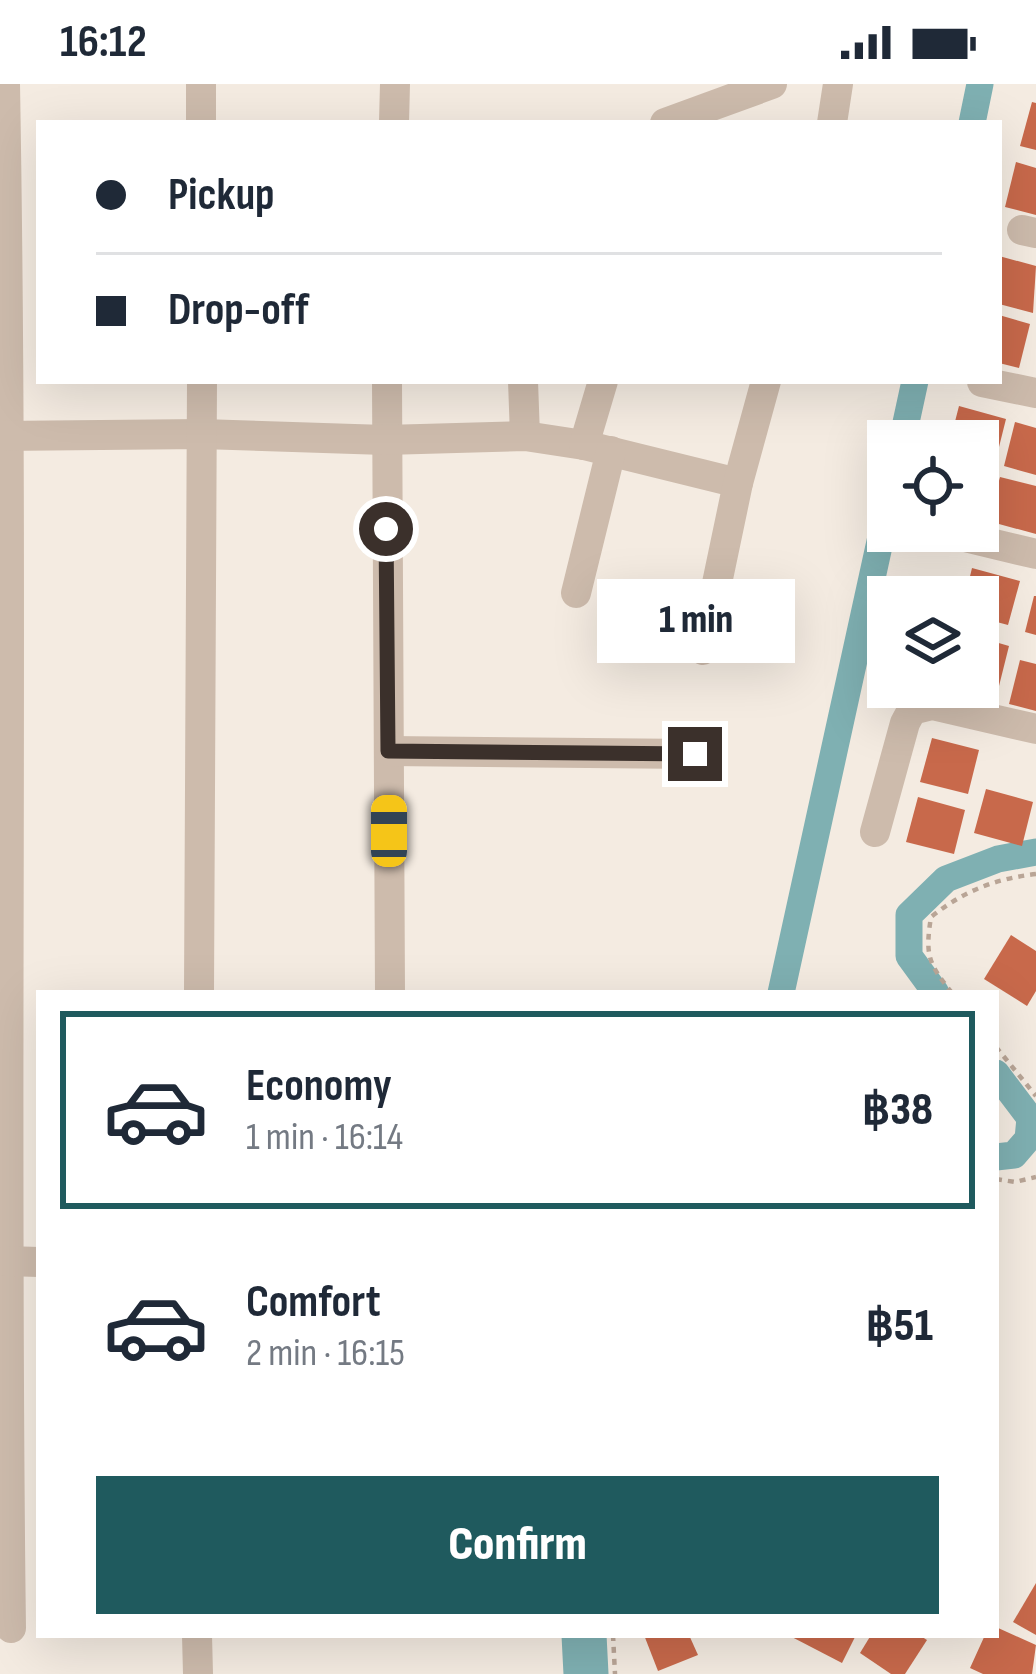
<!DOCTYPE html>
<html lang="en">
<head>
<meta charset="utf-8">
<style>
	:root { --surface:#fff; --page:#f6f6f7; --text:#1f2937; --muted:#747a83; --line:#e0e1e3; --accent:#1f5a5e }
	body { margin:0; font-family:"Sofia Sans Condensed",sans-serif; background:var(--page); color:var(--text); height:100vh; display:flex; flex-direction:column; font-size:45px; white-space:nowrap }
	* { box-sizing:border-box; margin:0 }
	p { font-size:39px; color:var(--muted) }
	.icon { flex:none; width:66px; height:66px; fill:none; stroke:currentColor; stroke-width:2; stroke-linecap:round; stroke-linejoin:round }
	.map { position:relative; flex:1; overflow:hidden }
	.drawer { position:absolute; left:36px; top:906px; width:963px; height:648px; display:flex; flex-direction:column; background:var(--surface); border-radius:0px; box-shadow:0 12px 48px #0002 }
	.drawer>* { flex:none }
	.top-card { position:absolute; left:36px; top:36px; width:966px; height:264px; border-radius:0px; box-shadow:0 12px 48px #0002; display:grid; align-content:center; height:264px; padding:0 60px; background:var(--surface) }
	.controls { position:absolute; left:867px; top:336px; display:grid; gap:24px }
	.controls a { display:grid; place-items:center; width:132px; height:132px; border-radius:0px; background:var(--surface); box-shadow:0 12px 48px #0002; font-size:60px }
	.end { position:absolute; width:54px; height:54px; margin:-27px; border:15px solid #3b302b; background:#fff; box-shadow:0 0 0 6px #fff }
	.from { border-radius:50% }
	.bubble { position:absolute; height:84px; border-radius:0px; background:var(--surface); box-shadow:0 12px 48px #0002; font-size:39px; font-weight:800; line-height:84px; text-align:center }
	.car { position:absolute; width:36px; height:72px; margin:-36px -18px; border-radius:15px; box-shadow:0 0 9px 3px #0007; background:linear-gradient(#f5c518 24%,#345 0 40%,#f5c518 0 76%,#345 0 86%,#f5c518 0) }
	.top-card b { display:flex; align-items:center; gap:42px; height:114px; font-size:45px }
	.top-card b+b { border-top:3px solid var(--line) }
	.top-card i { width:30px; height:30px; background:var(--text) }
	ul { padding:21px 0 0; list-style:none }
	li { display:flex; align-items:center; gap:36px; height:198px; margin:0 24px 18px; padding:0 36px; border:6px solid transparent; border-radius:0px }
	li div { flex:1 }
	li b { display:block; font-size:45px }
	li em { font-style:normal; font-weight:800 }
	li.on { border-color:var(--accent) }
	li>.icon { width:108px; height:108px; stroke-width:1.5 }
	.primary-button { display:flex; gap:24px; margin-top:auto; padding:24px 60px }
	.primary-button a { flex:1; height:138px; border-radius:0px; background:var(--accent); color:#fff; font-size:48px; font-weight:800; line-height:138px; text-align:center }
	.status { display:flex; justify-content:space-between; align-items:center; height:84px; padding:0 60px; background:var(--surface); direction:ltr }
	.status svg { height:33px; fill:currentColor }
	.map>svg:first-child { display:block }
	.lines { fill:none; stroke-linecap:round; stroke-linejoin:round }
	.canal { stroke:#7fb0b2; stroke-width:27 }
	.river { stroke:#7fb0b2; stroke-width:45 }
	.building { fill:#c8694b }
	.path { stroke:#b9a596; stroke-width:4.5; stroke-dasharray:6 6; stroke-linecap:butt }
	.minor { stroke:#cdbbac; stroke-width:30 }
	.route { stroke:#3b302b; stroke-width:15 }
</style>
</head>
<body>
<div class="status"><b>16:12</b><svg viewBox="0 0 49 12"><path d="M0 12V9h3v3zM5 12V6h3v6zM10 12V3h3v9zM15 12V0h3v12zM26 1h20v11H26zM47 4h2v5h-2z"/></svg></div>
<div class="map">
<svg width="1036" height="1590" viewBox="0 0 1036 1590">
	<rect width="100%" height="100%" fill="#f4ebe1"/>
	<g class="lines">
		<g class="canal">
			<polyline points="972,39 980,0"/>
			<polyline points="902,357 915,297"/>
			<polyline points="781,909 888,421"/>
			<polyline points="936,909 909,872 909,831 946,795 998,775 1036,768"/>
			<polyline points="996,989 1030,1034 1028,1055 1014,1071 996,1073"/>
		</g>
		<polyline class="river" points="584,1551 586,1590"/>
	</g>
	<g class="building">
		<polygon points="1032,18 1036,19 1036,66 1020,62"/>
		<polygon points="1016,78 1036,84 1036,131 1005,123"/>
		<polygon points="999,172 1036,182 1033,229 999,220"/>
		<polygon points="999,231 1030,240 1019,284 999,279"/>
		<polygon points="959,322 1006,335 995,379 978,374 978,357 950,357"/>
		<polygon points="1015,338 1036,344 1036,391 1004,382"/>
		<polygon points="978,389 992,392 980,443 978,442"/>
		<polygon points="1000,393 1036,402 1036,450 988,437"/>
		<polygon points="972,484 1020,497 1008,541 978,533 978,513 965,513"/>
		<polygon points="1034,512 1036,512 1036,551 1025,548"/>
		<polygon points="978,553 1009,562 998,606 978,601"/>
		<polygon points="1020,576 1036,580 1036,627 1009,620"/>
		<polygon points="932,654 979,666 968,710 920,698"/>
		<polygon points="986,705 1033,718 1022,762 974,749"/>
		<polygon points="918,713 965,726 954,770 906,758"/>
		<polygon points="1011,851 1036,867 1036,907 1027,922 984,895"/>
		<polygon points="1036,1499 1036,1551 1013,1538"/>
		<polygon points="996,1543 1036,1561 1032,1590 983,1590 970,1584 985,1551 996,1551"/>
		<polygon points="644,1551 689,1551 698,1571 658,1587"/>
		<polygon points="788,1551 856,1551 842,1579"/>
		<polygon points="871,1551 919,1551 927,1556 905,1590 891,1590 860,1569"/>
	</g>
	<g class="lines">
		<g class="path">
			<path d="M952 909C928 879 925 871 931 833 964 807 994 795 1036 790"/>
			<polyline points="996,963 1036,1012"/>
			<polyline points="996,1095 1015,1098 1036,1093"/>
			<polyline points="613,1551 615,1590"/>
		</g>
		<g class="minor">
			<path d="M5 0C14 515 4 1029 11 1544"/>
			<polyline points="201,0 201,39"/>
			<polyline points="394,39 395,0"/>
			<polyline points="665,39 772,0"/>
			<polyline points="832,39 838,0"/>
			<polyline points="1022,146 1036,149"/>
			<polyline points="387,297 390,909"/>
			<polyline points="523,297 525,352"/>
			<polyline points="982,298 1036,309"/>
			<polyline points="0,352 202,350 385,356 525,352 584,361 738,399"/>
			<polyline points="584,361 603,297"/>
			<polyline points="948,449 1036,470"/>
			<polyline points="576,509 611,367"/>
			<polyline points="703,566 738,399 766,297"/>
			<polyline points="389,667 695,670"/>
			<polyline points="875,748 905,639 912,626 932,621 1036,645"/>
			<polyline points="199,909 202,297"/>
			<polyline points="6,1177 39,1178"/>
			<polyline points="197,1551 198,1590"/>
		</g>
	</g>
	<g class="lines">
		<polyline class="route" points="386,445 388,667 695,670"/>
	</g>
</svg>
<div class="controls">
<a><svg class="icon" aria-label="locate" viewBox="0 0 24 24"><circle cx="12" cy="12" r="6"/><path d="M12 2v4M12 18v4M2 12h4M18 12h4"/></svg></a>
<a><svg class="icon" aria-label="layers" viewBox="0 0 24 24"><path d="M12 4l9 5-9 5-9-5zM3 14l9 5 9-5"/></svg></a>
</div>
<i class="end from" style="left:386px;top:445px"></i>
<i class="end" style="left:695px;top:670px"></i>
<div class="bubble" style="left:597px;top:495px;width:198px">1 min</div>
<i class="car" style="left:389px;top:747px;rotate:0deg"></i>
<div class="top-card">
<b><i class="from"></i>Pickup</b>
<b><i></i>Drop-off</b>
</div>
<section class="drawer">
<ul>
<li class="on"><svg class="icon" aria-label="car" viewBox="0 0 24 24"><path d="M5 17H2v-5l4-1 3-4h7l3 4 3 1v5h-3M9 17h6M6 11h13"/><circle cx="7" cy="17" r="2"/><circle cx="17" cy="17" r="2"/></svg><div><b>Economy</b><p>1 min · 16:14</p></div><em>฿38</em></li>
<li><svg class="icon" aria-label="car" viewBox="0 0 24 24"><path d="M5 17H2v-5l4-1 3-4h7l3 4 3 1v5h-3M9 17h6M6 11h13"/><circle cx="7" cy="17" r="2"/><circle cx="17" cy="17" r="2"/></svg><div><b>Comfort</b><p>2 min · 16:15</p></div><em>฿51</em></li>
</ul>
<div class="primary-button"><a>Confirm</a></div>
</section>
</div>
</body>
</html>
